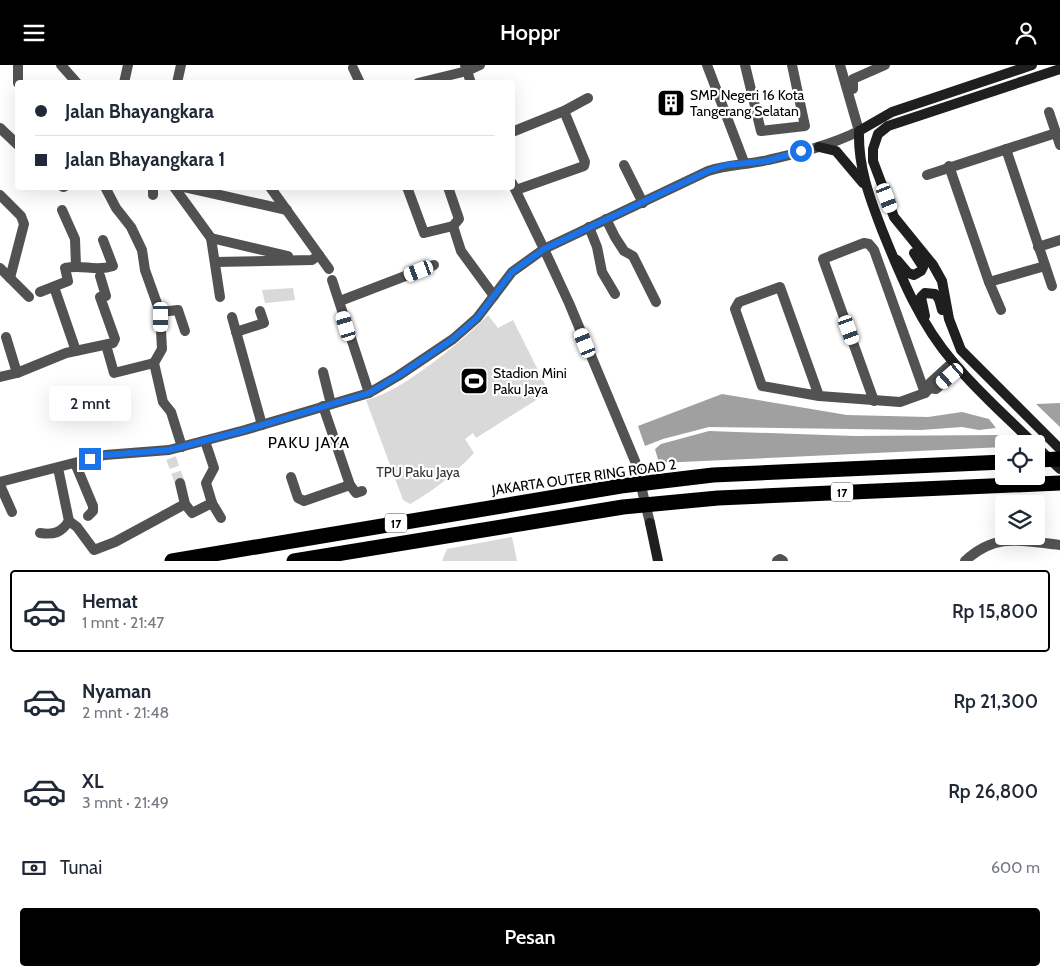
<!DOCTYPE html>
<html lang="id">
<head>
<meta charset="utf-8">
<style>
	:root { --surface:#fff; --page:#f6f6f7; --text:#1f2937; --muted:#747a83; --line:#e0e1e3; --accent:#000 }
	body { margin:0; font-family:Cabin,sans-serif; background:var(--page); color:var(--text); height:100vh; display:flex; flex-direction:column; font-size:19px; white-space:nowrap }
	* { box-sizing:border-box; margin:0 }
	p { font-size:16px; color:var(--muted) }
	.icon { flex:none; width:28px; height:28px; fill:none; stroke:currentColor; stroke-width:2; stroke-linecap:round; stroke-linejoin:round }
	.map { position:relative; height:496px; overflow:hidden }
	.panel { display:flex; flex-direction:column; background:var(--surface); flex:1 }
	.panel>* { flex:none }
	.top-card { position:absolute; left:15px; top:15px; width:500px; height:110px; border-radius:5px; box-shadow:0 5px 20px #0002; display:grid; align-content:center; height:110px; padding:0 20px; background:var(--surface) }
	.buttons { position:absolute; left:995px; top:370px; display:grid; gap:10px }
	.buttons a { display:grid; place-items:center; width:50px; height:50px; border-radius:5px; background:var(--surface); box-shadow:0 5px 20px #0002; font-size:25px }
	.end { position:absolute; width:22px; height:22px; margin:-11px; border:6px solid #1a73e8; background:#fff; box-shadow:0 0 0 2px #fff }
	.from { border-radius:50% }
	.bubble { position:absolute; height:35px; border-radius:5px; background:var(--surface); box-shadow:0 5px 20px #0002; font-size:16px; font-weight:600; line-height:35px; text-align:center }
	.car { position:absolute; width:15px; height:30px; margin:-15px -8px; border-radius:6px; box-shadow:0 0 4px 1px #0007; background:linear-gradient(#fff 24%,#345 0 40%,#fff 0 76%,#345 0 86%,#fff 0) }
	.top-card b { display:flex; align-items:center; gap:18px; height:48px; font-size:19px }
	.top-card b+b { border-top:1px solid var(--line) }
	.top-card i { width:12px; height:12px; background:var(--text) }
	ul { padding:9px 0 0; list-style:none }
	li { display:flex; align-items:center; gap:15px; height:82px; margin:0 10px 8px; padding:0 10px; border:2px solid transparent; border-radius:5px }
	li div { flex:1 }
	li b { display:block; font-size:19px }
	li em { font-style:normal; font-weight:600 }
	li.active { border-color:var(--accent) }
	li>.icon { width:45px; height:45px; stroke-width:1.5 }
	.pay { display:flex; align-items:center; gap:12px; height:55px; padding:0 20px; font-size:19px }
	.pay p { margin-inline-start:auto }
	.button { display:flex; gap:10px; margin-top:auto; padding:10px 20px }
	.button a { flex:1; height:58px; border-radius:5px; background:var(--accent); color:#fff; font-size:20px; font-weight:600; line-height:58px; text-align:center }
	header { display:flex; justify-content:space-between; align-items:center; height:65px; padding:0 20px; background:var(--accent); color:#fff; font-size:22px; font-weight:600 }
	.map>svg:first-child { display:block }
	.green { fill:#d9d9d9 }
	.water { fill:#a0a0a0 }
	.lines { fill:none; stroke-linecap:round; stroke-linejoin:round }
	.minor-tunnel { stroke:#d9d9d9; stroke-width:10; stroke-dasharray:10 5; stroke-linecap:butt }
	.minor { stroke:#525252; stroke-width:10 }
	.tertiary { stroke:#525252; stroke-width:10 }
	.secondary { stroke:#1f1f1f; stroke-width:10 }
	.motorway { stroke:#000; stroke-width:15 }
	.route { stroke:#1a73e8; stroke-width:6 }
	.labels { text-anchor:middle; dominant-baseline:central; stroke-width:4.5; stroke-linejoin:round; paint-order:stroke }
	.shield { fill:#fff; stroke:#4c4c4c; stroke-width:1 }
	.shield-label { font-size:12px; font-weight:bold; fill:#000 }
	.poi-label { font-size:14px; fill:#000; stroke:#fff; text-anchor:start }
	.park-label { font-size:14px; fill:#303030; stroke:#fff }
	.street-label { font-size:14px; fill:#000; stroke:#fff }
	.quarter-label { font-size:16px; letter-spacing:1px; fill:#000; stroke:#fff }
</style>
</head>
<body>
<header><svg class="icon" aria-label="menu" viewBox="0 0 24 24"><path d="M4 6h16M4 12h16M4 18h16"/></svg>Hoppr<svg class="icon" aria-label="person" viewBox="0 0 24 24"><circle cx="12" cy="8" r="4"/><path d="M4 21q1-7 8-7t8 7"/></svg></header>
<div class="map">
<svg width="1060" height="496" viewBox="0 0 1060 496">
	<rect width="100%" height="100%" fill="#fff"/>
	<g class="green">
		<polygon points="293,223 295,235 265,238 262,225"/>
		<path d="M488 250 498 263 513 255 549 327 476 373 473 368 465 374 474 388C454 409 435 425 410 439L403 435 366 335C399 329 464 275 488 250Z"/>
		<polygon points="512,472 517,496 442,496 447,484"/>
	</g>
	<g class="water">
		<polygon points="722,329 847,350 928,352 962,347 989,354 996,363 979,365 962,362 921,365 709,362 663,374 645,381 638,361"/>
		<polygon points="1060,338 1060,362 1036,339"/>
		<polygon points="709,366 854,371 1002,370 1011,378 1004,379 1004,382 659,398 655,384 661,379"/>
	</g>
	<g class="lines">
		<polyline class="minor-tunnel" points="171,393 180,418"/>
		<g class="minor">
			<polyline points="61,0 77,18"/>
			<polyline points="465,0 471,18"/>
			<polyline points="707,0 744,97"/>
			<polyline points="745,0 761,66 805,61 792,0"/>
			<polyline points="840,0 859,66"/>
			<polyline points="353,3 360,18"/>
			<polyline points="18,18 18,0"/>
			<polyline points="124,18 128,0"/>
			<polyline points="177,18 181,0"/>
			<polyline points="418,18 467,6 480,0"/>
			<polyline points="853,24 853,14 885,0"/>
			<polyline points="1049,47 1060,80"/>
			<polyline points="0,63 18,80"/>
			<polyline points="512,67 564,46 588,33"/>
			<polyline points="1006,84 1052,221"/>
			<polyline points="624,100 643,138"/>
			<polyline points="949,101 989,217 1001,245"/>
			<polyline points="927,110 1056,68"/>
			<polyline points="512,118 544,184"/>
			<polyline points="63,122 64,122"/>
			<polyline points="105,122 116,143 131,162 142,185 145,205 160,247 162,284 154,298 163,337 171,347 182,382"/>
			<polyline points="174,122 211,173 220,232"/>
			<polyline points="184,122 287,145"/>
			<polyline points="270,122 329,204"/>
			<polyline points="407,122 424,168 453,161 459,154 448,122"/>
			<polyline points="516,125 584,101 585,97 564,46"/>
			<polyline points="0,130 21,151 24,159 10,213"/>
			<polyline points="153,130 153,122"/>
			<polyline points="62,145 75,174 76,201"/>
			<polyline points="606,154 615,172 624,186 633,191 656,237"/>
			<polyline points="453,161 461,186 494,231"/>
			<polyline points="589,162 597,182 602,207 615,229"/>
			<polyline points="211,173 288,191"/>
			<polyline points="1038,182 1060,175"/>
			<polyline points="215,197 312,195 319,190"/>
			<polyline points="0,203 29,232"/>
			<polyline points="332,215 369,328"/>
			<polyline points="989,217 1045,201"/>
			<polyline points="54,222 76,286"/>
			<path d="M40 227 68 216 65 203C83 199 95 207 113 201L103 175"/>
			<polyline points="340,236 434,200"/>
			<polyline points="160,247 178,245 185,266"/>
			<polyline points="232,252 262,360"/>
			<polyline points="236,267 264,258 260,246"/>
			<polyline points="6,272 17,308"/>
			<polyline points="106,280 114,308 154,298"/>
			<polyline points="323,307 331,339"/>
			<polyline points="0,312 17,308 66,288 113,278 115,274 100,232 106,231 100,211"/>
			<polyline points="930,323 936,324 959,304"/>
			<polyline points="819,331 780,222 739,237 735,244 762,321 819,331 900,337 925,328 930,323 930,318 953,297"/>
			<polyline points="874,336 823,194 864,178 869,179 874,185 925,328"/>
			<polyline points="323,341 350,420 356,428 362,426"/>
			<polyline points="75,398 93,441 93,446 88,451"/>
			<polyline points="58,403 69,456 77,462 94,485 115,477 185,439"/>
			<polyline points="291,412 298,433 304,436 350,420"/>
			<polyline points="180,418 185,439 192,448 212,438 206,418 214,403 205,376"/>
			<polyline points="0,420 12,447"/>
			<polyline points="212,438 221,453"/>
			<path d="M40 468C54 470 61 468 69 456"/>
			<polyline points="777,496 780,494 783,496"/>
			<path d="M965 496C996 467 1022 476 1060 480"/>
		</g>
		<g class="tertiary">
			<polyline points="544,184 569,238 635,396 650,458"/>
			<path d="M0 417 105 390 169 385 245 365 369 328 398 311 453 274 477 253 512 207 544 184 708 106C728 99 748 100 768 95 799 88 831 80 859 66"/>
		</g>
		<g class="secondary">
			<path d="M1032 0 892 47 859 66C858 102 869 131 882 165 901 212 920 259 954 298 978 327 1007 352 1034 379"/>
			<polyline points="1060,4 888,61 878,69 873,84 873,96 894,152 933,200 942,216 949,254 961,285 1060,384"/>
			<polyline points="819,82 836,86 863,118"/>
			<polyline points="897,195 908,208 914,210 921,206 923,202 914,188"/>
			<polyline points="925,251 921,232 925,228 935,229 939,234 942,245"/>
			<polyline points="1036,381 1060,404"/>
			<polyline points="650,458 658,496"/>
		</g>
		<g class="motorway">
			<polyline points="1036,395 1060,394"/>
			<polyline points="172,496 621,421 713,410 1004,397"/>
			<polyline points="294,496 623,442 718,433 1060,418"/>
		</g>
	</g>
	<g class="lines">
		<polyline class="route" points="90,394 105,390 169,385 245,365 369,328 398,311 453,274 477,253 512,207 544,184 708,106 726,100 766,96 801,86"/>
	</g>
	<defs>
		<symbol id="building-square" viewBox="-11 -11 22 22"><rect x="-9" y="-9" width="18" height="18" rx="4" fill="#000" stroke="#fff"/><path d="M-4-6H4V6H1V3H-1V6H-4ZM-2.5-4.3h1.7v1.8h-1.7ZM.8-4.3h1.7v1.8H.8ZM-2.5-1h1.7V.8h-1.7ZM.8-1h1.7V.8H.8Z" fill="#fff"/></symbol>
		<symbol id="stadium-square" viewBox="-11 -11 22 22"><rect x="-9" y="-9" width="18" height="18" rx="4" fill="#000" stroke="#fff"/><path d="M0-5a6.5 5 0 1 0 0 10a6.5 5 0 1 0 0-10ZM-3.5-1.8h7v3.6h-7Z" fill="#fff"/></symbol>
	</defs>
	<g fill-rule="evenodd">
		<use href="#building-square" x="655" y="22" width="32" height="32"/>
		<use href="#stadium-square" x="458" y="300" width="32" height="32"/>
	</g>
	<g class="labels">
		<g class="shield">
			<rect x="831" y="417.5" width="22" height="19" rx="4"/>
			<rect x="385" y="448.5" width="22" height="19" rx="4"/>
		</g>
		<g class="shield-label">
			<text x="842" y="427">17</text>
			<text x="396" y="458">17</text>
		</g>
		<g class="poi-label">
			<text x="690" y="30">SMP Negeri 16 Kota<tspan x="690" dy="16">Tangerang Selatan</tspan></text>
			<text x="493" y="308">Stadion Mini<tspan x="493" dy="16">Paku Jaya</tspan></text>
		</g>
		<g class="park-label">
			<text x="418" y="407">TPU Paku Jaya</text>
		</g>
		<g class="street-label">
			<text transform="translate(584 412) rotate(-8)">JAKARTA OUTER RING ROAD 2</text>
		</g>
		<g class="quarter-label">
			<text x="309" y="377">PAKU JAYA</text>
		</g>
	</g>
</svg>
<div class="buttons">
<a><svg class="icon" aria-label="locate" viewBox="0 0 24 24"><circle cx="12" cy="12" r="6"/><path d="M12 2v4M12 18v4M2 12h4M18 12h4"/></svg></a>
<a><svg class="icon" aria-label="layers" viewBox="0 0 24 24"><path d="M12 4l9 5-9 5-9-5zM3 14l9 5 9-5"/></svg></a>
</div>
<i class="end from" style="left:801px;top:86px"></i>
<i class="end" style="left:90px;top:394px"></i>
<div class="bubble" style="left:49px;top:321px;width:82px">2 mnt</div>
<i class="car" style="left:887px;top:133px;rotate:159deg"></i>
<i class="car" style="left:419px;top:206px;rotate:249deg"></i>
<i class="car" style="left:161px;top:252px;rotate:180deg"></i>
<i class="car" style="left:346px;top:261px;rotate:343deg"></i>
<i class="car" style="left:849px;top:265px;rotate:160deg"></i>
<i class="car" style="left:585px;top:278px;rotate:338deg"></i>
<i class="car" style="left:950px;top:311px;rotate:229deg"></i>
<div class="top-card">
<b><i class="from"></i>Jalan Bhayangkara</b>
<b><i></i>Jalan Bhayangkara 1</b>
</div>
</div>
<section class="panel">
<ul>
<li class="active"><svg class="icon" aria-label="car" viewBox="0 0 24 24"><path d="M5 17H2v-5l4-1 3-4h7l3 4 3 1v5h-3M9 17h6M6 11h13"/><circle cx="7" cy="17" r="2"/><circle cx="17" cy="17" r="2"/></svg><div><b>Hemat</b><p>1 mnt · 21:47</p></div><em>Rp 15,800</em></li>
<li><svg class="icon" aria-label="car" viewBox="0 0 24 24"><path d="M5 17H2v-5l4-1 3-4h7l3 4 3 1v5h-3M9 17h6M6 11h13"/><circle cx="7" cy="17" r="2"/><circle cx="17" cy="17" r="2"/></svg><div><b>Nyaman</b><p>2 mnt · 21:48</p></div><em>Rp 21,300</em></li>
<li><svg class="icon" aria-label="car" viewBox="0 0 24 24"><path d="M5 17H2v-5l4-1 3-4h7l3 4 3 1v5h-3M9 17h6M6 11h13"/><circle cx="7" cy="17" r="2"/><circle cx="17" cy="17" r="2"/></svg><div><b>XL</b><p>3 mnt · 21:49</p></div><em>Rp 26,800</em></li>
</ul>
<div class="pay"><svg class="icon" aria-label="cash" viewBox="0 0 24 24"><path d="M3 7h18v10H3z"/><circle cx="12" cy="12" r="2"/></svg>Tunai<p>600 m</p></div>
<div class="button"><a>Pesan</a></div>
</section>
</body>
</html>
